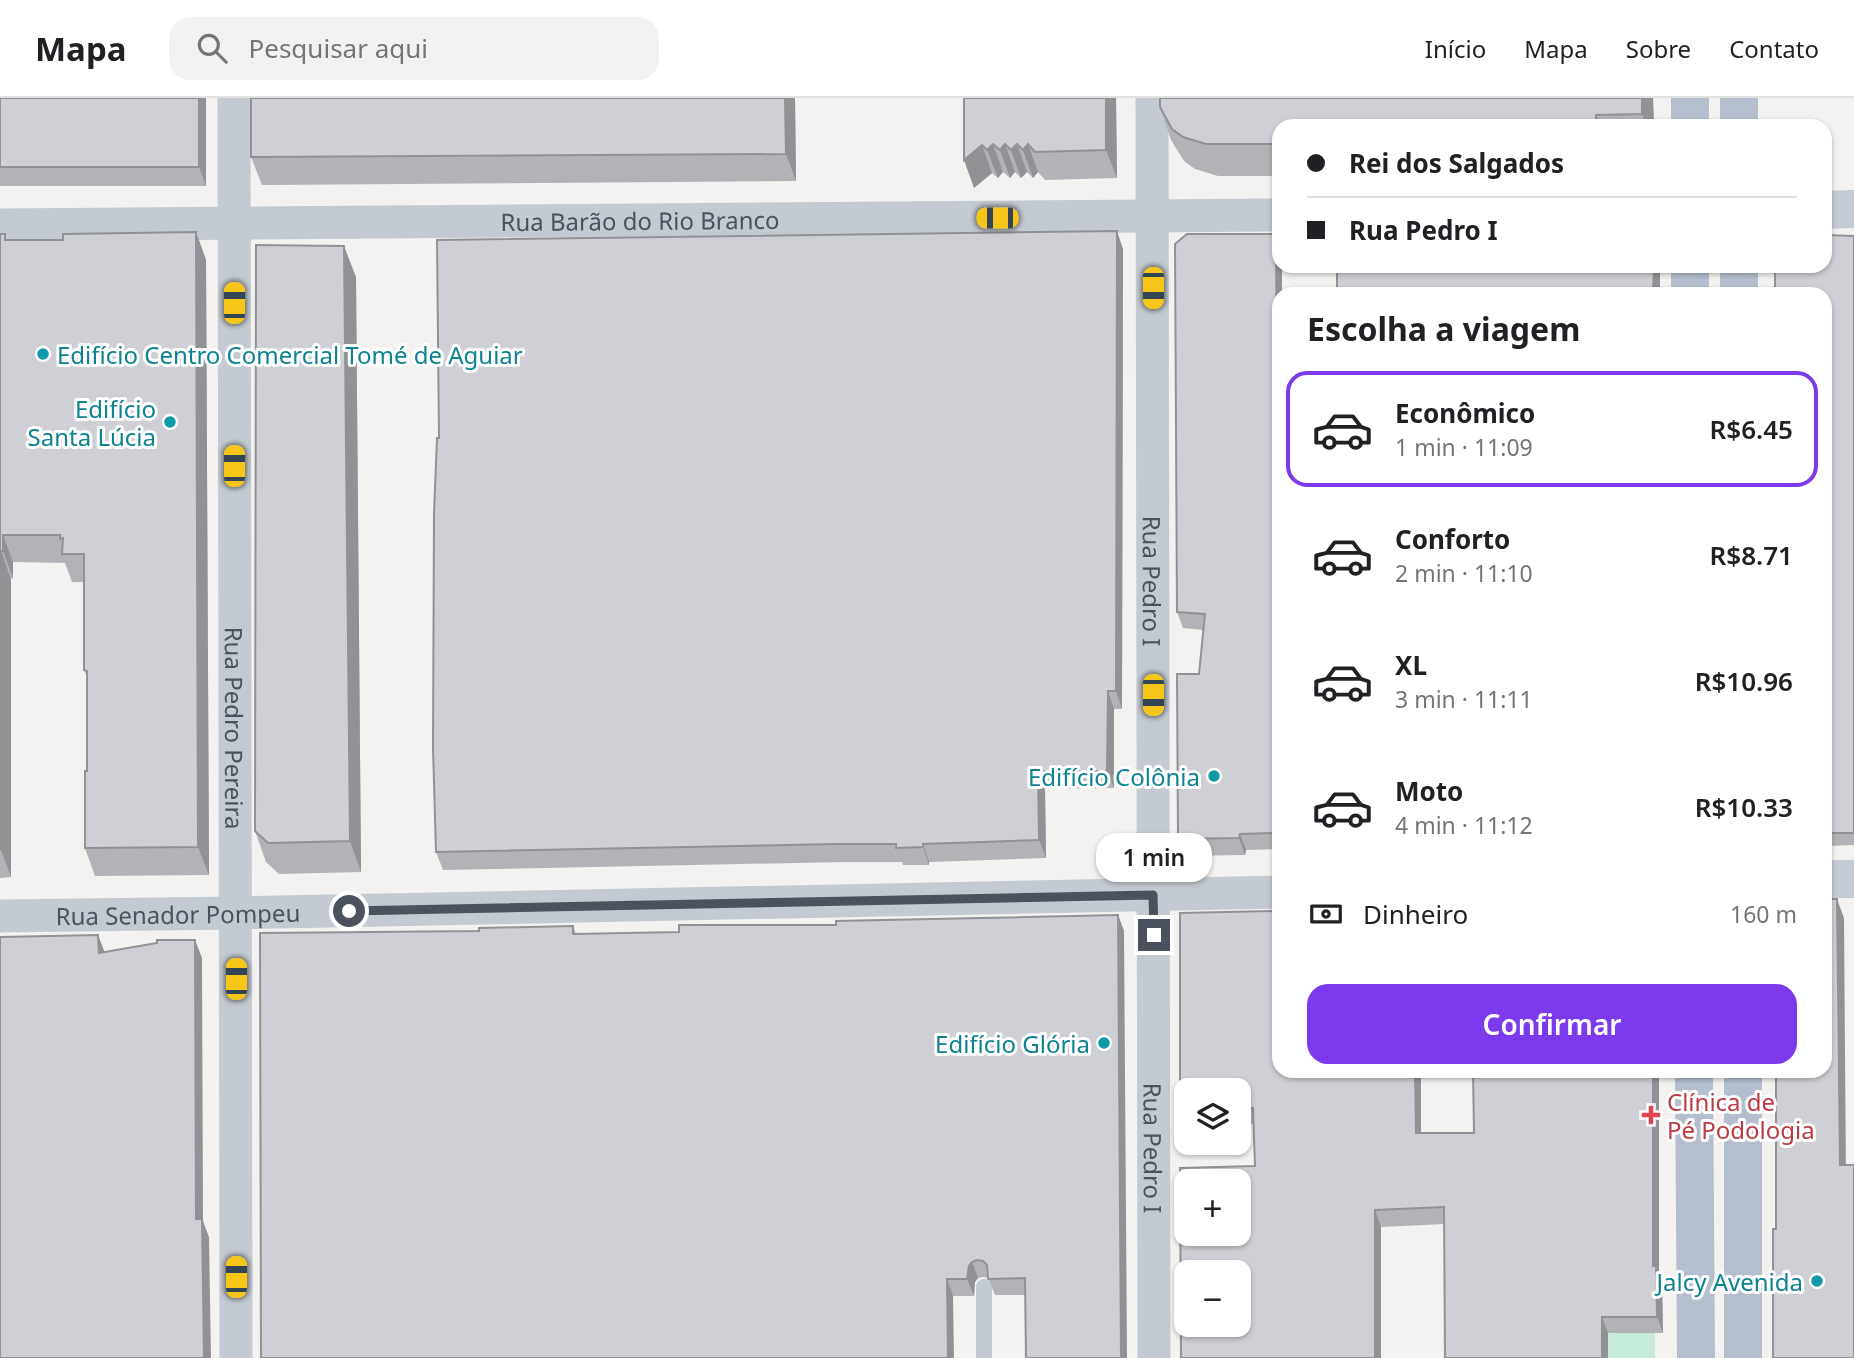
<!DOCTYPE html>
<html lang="pt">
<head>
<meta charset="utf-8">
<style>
	:root { --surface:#fff; --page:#f2f2f2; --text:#202124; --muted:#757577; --line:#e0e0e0; --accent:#7c3aed }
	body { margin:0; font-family:"Noto Sans",sans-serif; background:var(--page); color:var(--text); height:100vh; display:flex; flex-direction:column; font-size:26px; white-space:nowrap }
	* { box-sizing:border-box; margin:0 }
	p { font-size:23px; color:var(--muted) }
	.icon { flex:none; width:38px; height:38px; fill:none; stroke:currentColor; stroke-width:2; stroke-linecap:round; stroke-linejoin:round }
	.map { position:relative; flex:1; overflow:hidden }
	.sheet { position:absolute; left:1272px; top:189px; width:560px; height:791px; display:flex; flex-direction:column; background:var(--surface); border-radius:21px; box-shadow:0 2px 5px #0004 }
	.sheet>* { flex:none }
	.banner { position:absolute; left:1272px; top:21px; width:560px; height:154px; border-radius:21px; box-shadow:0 2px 5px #0004; display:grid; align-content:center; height:154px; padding:0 35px; background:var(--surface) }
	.buttons { position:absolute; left:1174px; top:980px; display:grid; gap:14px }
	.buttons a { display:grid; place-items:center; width:77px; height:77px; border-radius:14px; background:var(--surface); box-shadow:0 2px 5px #0004; font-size:35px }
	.end { position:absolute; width:32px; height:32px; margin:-16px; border:9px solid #4b525d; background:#fff; box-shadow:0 0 0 4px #fff }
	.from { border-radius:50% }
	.bubble { position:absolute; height:49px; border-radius:21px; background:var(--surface); box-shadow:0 2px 5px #0004; font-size:23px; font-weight:600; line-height:49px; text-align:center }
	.car { position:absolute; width:21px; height:42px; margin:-21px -10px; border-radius:9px; box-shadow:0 0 5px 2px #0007; background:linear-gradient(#f5c518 24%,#345 0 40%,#f5c518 0 76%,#345 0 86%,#f5c518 0) }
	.banner b { display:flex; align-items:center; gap:24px; height:66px; font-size:26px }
	.banner b+b { border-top:2px solid var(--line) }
	.banner i { width:18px; height:18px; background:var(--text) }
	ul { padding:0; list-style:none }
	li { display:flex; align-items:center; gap:21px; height:116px; margin:0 14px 10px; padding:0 21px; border:4px solid transparent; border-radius:21px }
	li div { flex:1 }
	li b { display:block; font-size:26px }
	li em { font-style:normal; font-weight:600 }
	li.on { border-color:var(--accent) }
	li>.icon { width:63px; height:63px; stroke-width:1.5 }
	h2 { padding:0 35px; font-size:32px; line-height:84px }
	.pay { display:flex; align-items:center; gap:18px; height:77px; padding:0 35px; font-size:26px }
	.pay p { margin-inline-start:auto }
	.primary-button { display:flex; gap:14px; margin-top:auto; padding:14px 35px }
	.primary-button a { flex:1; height:80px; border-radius:21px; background:var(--accent); color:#fff; font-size:28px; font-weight:600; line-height:80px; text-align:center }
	header { display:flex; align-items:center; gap:42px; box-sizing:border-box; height:98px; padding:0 35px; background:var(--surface); border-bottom:2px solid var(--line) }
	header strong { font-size:33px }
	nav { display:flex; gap:38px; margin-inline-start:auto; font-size:24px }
	.search { width:490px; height:63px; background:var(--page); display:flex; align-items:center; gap:18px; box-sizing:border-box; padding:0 24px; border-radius:21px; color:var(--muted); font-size:26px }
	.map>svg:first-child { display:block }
	.green { fill:#c5ebd8 }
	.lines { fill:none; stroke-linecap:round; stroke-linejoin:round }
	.lane { stroke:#c4cad1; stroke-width:16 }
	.street { stroke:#c4cad1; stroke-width:33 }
	.secondary { stroke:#c4cbd5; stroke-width:38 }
	.primary { stroke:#b4becd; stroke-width:38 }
	.wall { fill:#b2b3b7; fill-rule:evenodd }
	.shaded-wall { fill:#919295 }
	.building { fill:#cfd0d5; stroke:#919295; stroke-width:2; fill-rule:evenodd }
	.route { stroke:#4b525d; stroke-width:9 }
	.culture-dot { fill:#0f9aa8; stroke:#fff; stroke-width:2.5 }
	.health-dot { fill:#e0444e; stroke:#fff; stroke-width:2.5 }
	.labels { text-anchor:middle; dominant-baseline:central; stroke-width:6; stroke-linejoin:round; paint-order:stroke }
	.street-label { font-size:24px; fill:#4b525d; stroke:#fff }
	.culture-label { font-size:24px; fill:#0d838f; stroke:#fff; text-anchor:end }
	.health-label { font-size:24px; fill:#be3a42; stroke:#fff; text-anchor:start }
</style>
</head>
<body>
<header>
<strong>Mapa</strong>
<div class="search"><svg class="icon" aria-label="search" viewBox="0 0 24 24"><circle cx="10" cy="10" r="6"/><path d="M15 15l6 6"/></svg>Pesquisar aqui</div>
<nav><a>Início</a><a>Mapa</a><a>Sobre</a><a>Contato</a></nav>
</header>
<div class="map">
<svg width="1854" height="1260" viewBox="0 0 1854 1260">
	<rect width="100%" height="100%" fill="#f3f2f1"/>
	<polygon class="green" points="1611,1235 1655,1235 1655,1260 1608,1260 1607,1236"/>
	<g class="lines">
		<polyline class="lane" points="984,1260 984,1189"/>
		<g class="street">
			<path id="s1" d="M234 0 236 1260"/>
			<path id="s2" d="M1152 0 1154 1260"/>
			<path id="s3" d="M0 127 1279 117"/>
			<path id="s4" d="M0 818 235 815 1279 794"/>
		</g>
		<g class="secondary">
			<polyline points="1825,112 1854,111"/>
			<polyline points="1825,781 1854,781"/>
		</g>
		<g class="primary">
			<polyline points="1690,28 1690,0"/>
			<polyline points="1739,28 1739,0"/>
			<polyline points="1690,168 1690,196"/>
			<polyline points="1739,168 1739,196"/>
			<polyline points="1694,973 1696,1260"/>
			<polyline points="1743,973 1743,1260"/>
		</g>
	</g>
	<g class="wall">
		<rect x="0" y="0" width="206" height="88"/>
		<polygon points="795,0 796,83 262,87 251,59"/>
		<polygon points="964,0 1116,0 1117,80 1045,82 1038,74 1033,80 1027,74 1021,80 1015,74 1010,80 1003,74 998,80 992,75 974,90"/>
		<polygon points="1653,0 1654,28 1279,28 1279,78 1218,78 1195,71 1184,63 1171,42 1160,9"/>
		<polygon points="196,134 206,162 209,777 95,778 85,750 87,579 84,572 84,484 72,484 65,465 13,464 13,480 11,481 11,779 0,780 0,136 7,142 63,142"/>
		<polygon points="1854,138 1854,747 1825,748 1825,196"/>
		<polygon points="1123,151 1122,611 1114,611 1114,690 1045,691 1046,760 929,764 929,767 903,767 902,764 844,764 443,772 436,754"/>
		<polygon points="1282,168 1282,196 1279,196 1279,751 1246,752 1245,757 1184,758 1178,741 1204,532 1183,530 1177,514"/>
		<polygon points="356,179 361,774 279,776 266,764 255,733"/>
		<path d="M1277 813 1279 820V973H1421V1035H1474L1473 973H1659V1174L1662 1184 1663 1235H1608V1260H1445L1444 1126 1381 1129V1260H1181L1180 1070 1255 1068 1253 1026H1239V992H1186V1027L1180 1011V815ZM1186 1083H1239V1136H1186ZM1186 1174H1239V1227H1186Z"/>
		<polygon points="1118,817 1124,833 1025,1197 995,1197 988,1180 983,1179 978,1180 975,1184 974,1198 953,1198 479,833 573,828 576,836 679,834 836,827"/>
	</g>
	<g class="shaded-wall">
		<polygon points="199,0 206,0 206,88 199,69"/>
		<polygon points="785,0 795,0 796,83 786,56"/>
		<polygon points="1106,0 1116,0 1117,80 1106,52"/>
		<polygon points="1642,0 1653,0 1654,28 1646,28 1642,16"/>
		<polygon points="1596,17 1600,28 1596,28"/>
		<polygon points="993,46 1003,74 998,80 987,52"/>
		<polygon points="1005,46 1015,74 1010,80 1000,52"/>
		<polygon points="1017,46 1027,74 1021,80 1011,52"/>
		<polygon points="1028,46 1038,74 1033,80 1023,52"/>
		<polygon points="982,47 992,75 974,90 964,62"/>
		<polygon points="1117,133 1123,151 1122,611 1116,593"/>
		<polygon points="196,134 206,162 209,777 198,749"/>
		<polygon points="1276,136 1279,145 1279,168 1282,168 1282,196 1279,196 1279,333 1277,327"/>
		<polygon points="344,148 356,179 361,774 350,743"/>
		<polygon points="1654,168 1660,168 1660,196 1653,196"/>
		<polygon points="3,437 13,464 13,480 3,453"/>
		<polygon points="1273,443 1279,459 1279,744 1276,735"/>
		<polygon points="1,453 11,481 11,779 1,752"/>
		<polygon points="1108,593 1114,611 1114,690 1107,673"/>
		<polygon points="1038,673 1045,691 1046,760 1039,742"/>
		<polygon points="1240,736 1246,752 1245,757 1239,740"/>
		<polygon points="923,746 929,764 929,767 923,749"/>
		<polygon points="1837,801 1844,820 1846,1086 1840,1067"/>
		<polygon points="1277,813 1279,820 1279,870 1277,864"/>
		<polygon points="1118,817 1124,833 1127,1260 1121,1260"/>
		<polygon points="98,837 105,855 99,855"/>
		<polygon points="195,842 202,860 203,1123 209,1139 211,1260 204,1260 196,1121"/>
		<polygon points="1415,973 1421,973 1421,1052 1416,1035"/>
		<polygon points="1653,973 1659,973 1659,1174 1662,1184 1663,1235 1657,1219 1653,1168"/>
		<polygon points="1375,1112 1381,1129 1381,1260 1375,1260"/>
		<polygon points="972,1164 978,1180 975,1184 974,1198 967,1181 969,1168"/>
		<polygon points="947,1181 953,1198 954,1260 948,1260"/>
		<polygon points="1602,1219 1608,1235 1608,1260 1602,1260"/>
	</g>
	<g class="building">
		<rect x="0" y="0" width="199" height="69"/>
		<polygon points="251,0 785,0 786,56 251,59"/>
		<polygon points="964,0 1106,0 1106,52 1035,54 1028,46 1023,52 1017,46 1011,52 1005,46 1000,52 993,46 987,52 982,47 964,62"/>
		<polygon points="1160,0 1642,0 1642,16 1596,17 1596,28 1279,28 1279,46 1206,46 1183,39 1172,31 1160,9"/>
		<polygon points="1117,133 1116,593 1108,593 1107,673 1038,673 1039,742 923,746 923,749 896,750 896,746 837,746 436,754 433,650 434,416 437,340 439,340 437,142"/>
		<polygon points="196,134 198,749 85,750 85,673 87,673 87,573 84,572 84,456 62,456 63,440 60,441 60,437 3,437 3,453 1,453 0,752 0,136 5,136 5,142 63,142 63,136"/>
		<polygon points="1187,136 1276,136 1277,327 1279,327 1279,443 1273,443 1276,735 1240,736 1239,740 1178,741 1177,576 1199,576 1205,516 1177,514 1175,146"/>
		<polygon points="1825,137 1854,138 1854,735 1825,735 1825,196 1775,196 1775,168 1825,168"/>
		<polygon points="256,147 344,148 350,743 268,745 255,733"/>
		<polygon points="1337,168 1654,168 1653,196 1337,196"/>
		<polygon points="1825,801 1837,801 1840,1067 1854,1067 1854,1260 1773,1260 1773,1131 1776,1131 1776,973 1825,973"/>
		<path d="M1277 813V864H1279V973H1415L1416 1035H1474L1473 973H1653V1168L1656 1167 1657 1219H1602V1260H1445L1444 1109 1375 1112V1260H1181L1180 1070 1255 1068 1253 1010H1239V992H1186V1011H1180V815ZM1186 1083H1239V1136H1186ZM1186 1174H1239V1227H1186Z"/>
		<polygon points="1118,817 1121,1260 1026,1260 1025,1180 988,1181 987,1167 983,1163 977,1162 972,1164 969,1168 967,1181 947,1181 948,1260 261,1260 260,835 479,833 479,830 573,828 573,836 679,834 679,827 836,827 836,823"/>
		<polygon points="98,837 99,855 157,845 157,842 195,842 196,1121 202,1121 204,1260 0,1260 0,839"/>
	</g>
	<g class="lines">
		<polyline class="route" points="349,813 1153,797 1154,837"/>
	</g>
	<g class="culture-dot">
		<circle cx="43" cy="256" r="7"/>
		<circle cx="170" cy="324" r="7"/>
		<circle cx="1214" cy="678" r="7"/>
		<circle cx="1104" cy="945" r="7"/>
		<circle cx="1817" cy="1183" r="7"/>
	</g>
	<path class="health-dot" d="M1647.5 1006.5h7v7h7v7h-7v7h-7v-7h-7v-7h7z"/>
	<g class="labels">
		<g class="street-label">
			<text stroke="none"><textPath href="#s3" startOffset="640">Rua Barão do Rio Branco</textPath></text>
			<text stroke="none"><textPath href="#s2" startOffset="483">Rua Pedro I</textPath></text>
			<text stroke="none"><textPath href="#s1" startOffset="630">Rua Pedro Pereira</textPath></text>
			<text stroke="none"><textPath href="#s4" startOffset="178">Rua Senador Pompeu</textPath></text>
			<text stroke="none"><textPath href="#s2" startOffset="1050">Rua Pedro I</textPath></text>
		</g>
		<g class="culture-label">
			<text x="57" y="256" text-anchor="start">Edifício Centro Comercial Tomé de Aguiar</text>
			<text x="156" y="310">Edifício<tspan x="156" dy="28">Santa Lúcia</tspan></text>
			<text x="1200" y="678">Edifício Colônia</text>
			<text x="1090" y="945">Edifício Glória</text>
			<text x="1803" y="1183">Jalcy Avenida</text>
		</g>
		<g class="health-label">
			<text x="1667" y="1003">Clínica de<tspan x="1667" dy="28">Pé Podologia</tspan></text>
		</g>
	</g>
</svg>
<div class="buttons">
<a><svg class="icon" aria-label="layers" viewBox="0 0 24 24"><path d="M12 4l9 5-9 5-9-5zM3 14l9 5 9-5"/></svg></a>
<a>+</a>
<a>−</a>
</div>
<i class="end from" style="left:349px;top:813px"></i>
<i class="end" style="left:1154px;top:837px"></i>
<div class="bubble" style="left:1096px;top:735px;width:116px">1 min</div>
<i class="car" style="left:997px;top:120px;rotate:270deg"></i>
<i class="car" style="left:1153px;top:190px;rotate:180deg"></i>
<i class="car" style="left:234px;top:205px;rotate:0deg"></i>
<i class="car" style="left:234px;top:368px;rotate:0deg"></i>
<i class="car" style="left:1153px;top:597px;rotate:180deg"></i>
<i class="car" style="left:236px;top:881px;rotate:0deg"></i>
<i class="car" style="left:236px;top:1179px;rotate:0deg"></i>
<div class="banner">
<b><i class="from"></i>Rei dos Salgados</b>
<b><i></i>Rua Pedro I</b>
</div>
<section class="sheet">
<h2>Escolha a viagem</h2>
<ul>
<li class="on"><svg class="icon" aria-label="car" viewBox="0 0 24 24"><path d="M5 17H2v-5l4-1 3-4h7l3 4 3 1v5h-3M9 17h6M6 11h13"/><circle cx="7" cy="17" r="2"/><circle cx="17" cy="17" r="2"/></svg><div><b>Econômico</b><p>1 min · 11:09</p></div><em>R$6.45</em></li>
<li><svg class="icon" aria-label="car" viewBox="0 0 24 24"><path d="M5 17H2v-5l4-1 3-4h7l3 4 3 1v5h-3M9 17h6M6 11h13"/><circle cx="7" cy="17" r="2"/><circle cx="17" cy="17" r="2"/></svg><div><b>Conforto</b><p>2 min · 11:10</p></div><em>R$8.71</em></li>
<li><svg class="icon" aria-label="car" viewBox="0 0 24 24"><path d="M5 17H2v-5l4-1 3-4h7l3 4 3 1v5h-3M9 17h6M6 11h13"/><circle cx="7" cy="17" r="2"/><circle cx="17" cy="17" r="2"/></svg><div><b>XL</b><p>3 min · 11:11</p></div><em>R$10.96</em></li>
<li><svg class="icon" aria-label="car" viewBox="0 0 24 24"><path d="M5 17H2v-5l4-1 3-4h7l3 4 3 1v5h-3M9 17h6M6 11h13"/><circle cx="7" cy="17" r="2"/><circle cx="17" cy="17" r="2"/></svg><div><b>Moto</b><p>4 min · 11:12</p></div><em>R$10.33</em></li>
</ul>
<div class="pay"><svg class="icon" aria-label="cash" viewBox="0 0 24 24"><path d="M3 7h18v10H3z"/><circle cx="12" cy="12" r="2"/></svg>Dinheiro<p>160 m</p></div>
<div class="primary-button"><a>Confirmar</a></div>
</section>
</div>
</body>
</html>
